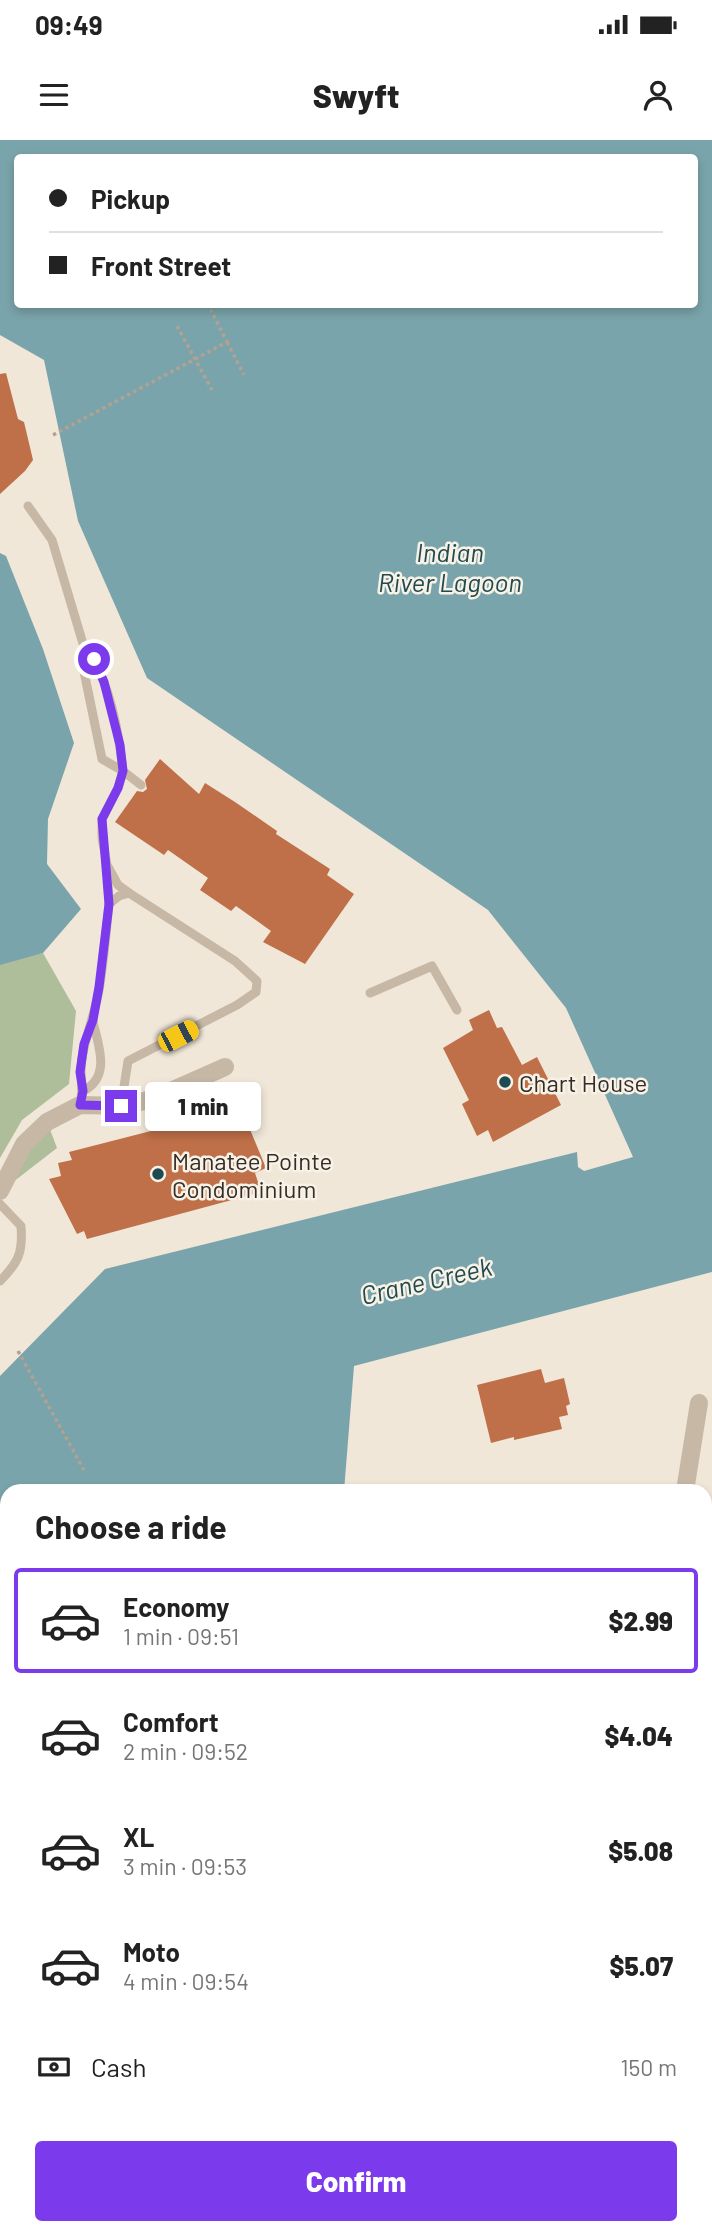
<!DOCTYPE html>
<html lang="en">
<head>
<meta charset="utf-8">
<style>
	:root { --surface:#fff; --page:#f2f2f2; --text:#222; --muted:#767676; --line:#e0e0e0; --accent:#7c3aed }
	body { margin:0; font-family:Barlow,sans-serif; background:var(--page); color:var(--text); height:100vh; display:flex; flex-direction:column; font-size:26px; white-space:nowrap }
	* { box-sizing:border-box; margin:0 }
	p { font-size:23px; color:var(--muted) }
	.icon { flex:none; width:38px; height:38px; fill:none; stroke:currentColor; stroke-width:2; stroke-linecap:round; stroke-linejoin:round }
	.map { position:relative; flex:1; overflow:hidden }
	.drawer { position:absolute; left:0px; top:1344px; width:712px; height:751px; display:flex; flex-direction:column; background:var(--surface); border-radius:21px 21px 0 0; box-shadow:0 4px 10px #0003 }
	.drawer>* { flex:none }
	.hud { position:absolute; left:14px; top:14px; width:684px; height:154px; border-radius:7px; box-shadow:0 4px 10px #0003; display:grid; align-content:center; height:154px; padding:0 35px; background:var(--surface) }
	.end { position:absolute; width:32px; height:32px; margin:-16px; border:9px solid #7c3aed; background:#fff; box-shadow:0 0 0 4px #fff }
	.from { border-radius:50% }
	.bubble { position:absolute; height:49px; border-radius:7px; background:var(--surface); box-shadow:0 4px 10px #0003; font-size:23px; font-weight:800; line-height:49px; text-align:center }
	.car { position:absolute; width:21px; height:42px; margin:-21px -10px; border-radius:9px; box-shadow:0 0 5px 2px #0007; background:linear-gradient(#f5c518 24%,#345 0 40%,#f5c518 0 76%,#345 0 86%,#f5c518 0) }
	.hud b { display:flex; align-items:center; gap:24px; height:66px; font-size:26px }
	.hud b+b { border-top:2px solid var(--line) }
	.hud i { width:18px; height:18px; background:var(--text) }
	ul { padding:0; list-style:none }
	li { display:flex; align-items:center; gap:21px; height:105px; margin:0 14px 10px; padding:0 21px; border:4px solid transparent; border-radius:7px }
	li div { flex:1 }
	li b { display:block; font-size:26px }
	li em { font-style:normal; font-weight:800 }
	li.current { border-color:var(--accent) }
	li>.icon { width:63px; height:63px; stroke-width:1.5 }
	h2 { padding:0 35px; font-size:32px; line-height:84px }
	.pay { display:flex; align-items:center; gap:18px; height:77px; padding:0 35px; font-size:26px }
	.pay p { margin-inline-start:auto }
	.primary-button { display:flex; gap:14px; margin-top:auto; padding:14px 35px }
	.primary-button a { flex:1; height:80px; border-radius:7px; background:var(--accent); color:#fff; font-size:28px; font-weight:800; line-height:80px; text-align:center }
	.status { display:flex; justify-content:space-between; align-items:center; height:49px; padding:0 35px; background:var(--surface); direction:ltr }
	.status svg { height:19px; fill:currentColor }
	header { display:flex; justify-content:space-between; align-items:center; height:91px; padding:0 35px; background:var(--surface); font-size:32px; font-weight:800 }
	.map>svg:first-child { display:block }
	.green { fill:#aebd9a }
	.water { fill:#7aa4ab; fill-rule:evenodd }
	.building { fill:#bf7048 }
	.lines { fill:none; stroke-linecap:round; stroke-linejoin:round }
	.path { stroke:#b2a291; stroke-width:3.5; stroke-dasharray:3.5 3.5; stroke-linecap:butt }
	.service { stroke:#c7b8a6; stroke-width:9 }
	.minor { stroke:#c7b8a6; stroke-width:18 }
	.primary { stroke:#746458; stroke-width:18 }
	.route { stroke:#7c3aed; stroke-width:9 }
	.poi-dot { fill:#1f4a52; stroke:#f8f1e5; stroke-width:2.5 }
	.labels { text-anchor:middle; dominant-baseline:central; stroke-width:5; stroke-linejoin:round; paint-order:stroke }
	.poi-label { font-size:24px; fill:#332c27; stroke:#f8f1e5; text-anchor:start }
	.water-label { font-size:26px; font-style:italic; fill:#1f4a52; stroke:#f8f1e5 }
</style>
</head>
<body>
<div class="status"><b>09:49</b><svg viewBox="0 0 49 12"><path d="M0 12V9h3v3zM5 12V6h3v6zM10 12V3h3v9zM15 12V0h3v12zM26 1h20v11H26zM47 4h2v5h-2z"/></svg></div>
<header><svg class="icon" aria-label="menu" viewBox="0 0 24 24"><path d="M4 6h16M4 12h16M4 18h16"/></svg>Swyft<svg class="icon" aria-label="person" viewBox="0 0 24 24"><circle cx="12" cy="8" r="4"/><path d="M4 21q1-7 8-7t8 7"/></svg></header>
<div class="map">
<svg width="712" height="2094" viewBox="0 0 712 2094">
	<rect width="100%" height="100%" fill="#f0e7d9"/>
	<g class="green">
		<polygon points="43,813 76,871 69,944 22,980 0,1018 0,822"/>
		<polygon points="45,976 57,1008 0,1052"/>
		<polygon points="7,1960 7,2088 56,2088 58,2094 0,2094 0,1962"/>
	</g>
	<g class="water">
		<path d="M0 0H712V1132L354 1226 344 1351H7V1939L0 1902V1236L105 1129 577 1012 578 1027 584 1031 633 1017 566 868 488 770 147 538 78 381 44 220 0 195ZM18 18H695V164H18Z"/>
		<polygon points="0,413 6,416 43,509 74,603 48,679 47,724 81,769 43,813 0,825"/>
		<polygon points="46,2088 433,2088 439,2094 49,2094"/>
	</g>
	<g class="building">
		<polygon points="6,233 18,279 24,282 33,320 25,331 0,354 0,234"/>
		<polygon points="160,619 199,654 205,643 235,662 277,691 276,694 330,729 327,735 354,754 305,824 263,802 271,791 236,766 231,771 200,750 208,738 168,710 164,715 115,682 137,651 143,652 147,649 145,640"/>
		<polygon points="489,870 497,888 502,887 522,925 537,917 561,965 493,1002 488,990 477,996 462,964 469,960 443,908 473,890 469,880"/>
		<polygon points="225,972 226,979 239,976 242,988 249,987 266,1028 255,1033 259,1045 252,1047 254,1054 87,1099 84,1091 77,1094 49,1039 61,1036 58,1023 72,1020 69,1012"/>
		<polygon points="541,1229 545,1243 564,1238 570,1264 566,1266 568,1275 559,1277 562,1289 514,1300 514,1297 491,1303 477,1245"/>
	</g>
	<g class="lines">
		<g class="path">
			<polyline points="177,186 212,250"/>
			<polyline points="227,202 244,235"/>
			<polyline points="53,295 227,202 211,170"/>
			<polyline points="18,1211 84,1330"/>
			<polyline points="0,1689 6,1685"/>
		</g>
		<g class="service">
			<path d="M28 366 52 400 84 507C109 536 119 594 123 631"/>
			<polyline points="84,507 82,522 102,619 123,631"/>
			<polyline points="107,727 109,764"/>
			<polyline points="129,753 118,745 107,725 102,698 102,679 118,648 123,631 141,645"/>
			<polyline points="370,853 432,826 457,870"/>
			<path d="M83 951C111 937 99 907 93 882"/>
			<path d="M80 965C84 949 79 934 82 918 86 894 95 873 99 850 104 821 106 792 109 764L119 756 129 753 235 821 257 841 256 852 237 865 128 921 121 966"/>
			<path d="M0 1064 21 1086C23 1112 19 1122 0 1141"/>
			<polyline points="705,1605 712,1606"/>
			<polyline points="705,1685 712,1686"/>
		</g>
		<g class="minor">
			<polyline points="0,1051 24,1004 47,982 80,965 125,966 155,958 225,927"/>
			<polyline points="685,1351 699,1263"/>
			<polyline points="705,1400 712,1401"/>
		</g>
		<g class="primary">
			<polyline points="705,1866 712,1865"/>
			<polyline points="0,1917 7,1916"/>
		</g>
	</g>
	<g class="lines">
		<polyline class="route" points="94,519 104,542 120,605 123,631 118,648 102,679 109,764 99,847 93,880 84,904 80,932 83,951 80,965 121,966"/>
	</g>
	<g class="poi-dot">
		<circle cx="505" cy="942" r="7"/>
		<circle cx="158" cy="1034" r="7"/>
	</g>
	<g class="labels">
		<g class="poi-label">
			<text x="519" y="942">Chart House</text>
			<text x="172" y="1020">Manatee Pointe<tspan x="172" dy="28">Condominium</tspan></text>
		</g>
		<g class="water-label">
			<text x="450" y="411">Indian<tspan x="450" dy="30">River Lagoon</tspan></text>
			<text transform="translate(426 1140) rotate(-13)">Crane Creek</text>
		</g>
	</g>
</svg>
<i class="end from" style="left:94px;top:519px"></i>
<i class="end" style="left:121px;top:966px"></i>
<div class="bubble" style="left:145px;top:942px;width:116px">1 min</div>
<i class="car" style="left:178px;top:896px;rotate:63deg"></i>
<div class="hud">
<b><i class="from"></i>Pickup</b>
<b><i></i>Front Street</b>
</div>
<section class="drawer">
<h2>Choose a ride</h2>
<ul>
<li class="current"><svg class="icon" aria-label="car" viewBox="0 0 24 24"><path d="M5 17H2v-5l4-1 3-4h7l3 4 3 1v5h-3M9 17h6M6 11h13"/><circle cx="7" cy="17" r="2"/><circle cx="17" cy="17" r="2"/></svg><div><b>Economy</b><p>1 min · 09:51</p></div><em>$2.99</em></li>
<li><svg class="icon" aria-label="car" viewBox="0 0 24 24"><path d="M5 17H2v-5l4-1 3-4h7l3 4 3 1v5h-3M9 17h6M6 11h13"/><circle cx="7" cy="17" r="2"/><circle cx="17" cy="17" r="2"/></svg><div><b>Comfort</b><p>2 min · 09:52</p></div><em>$4.04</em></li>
<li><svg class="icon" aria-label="car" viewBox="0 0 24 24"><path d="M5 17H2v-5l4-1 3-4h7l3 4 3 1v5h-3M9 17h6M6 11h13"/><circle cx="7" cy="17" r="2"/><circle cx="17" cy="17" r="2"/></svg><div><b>XL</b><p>3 min · 09:53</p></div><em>$5.08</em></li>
<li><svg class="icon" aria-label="car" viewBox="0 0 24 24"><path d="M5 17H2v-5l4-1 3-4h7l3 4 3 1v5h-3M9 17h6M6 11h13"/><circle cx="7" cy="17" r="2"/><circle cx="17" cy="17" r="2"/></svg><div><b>Moto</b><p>4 min · 09:54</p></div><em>$5.07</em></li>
</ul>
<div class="pay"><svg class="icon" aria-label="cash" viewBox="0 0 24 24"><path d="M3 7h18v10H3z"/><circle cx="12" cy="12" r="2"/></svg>Cash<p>150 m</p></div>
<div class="primary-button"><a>Confirm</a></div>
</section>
</div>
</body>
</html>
